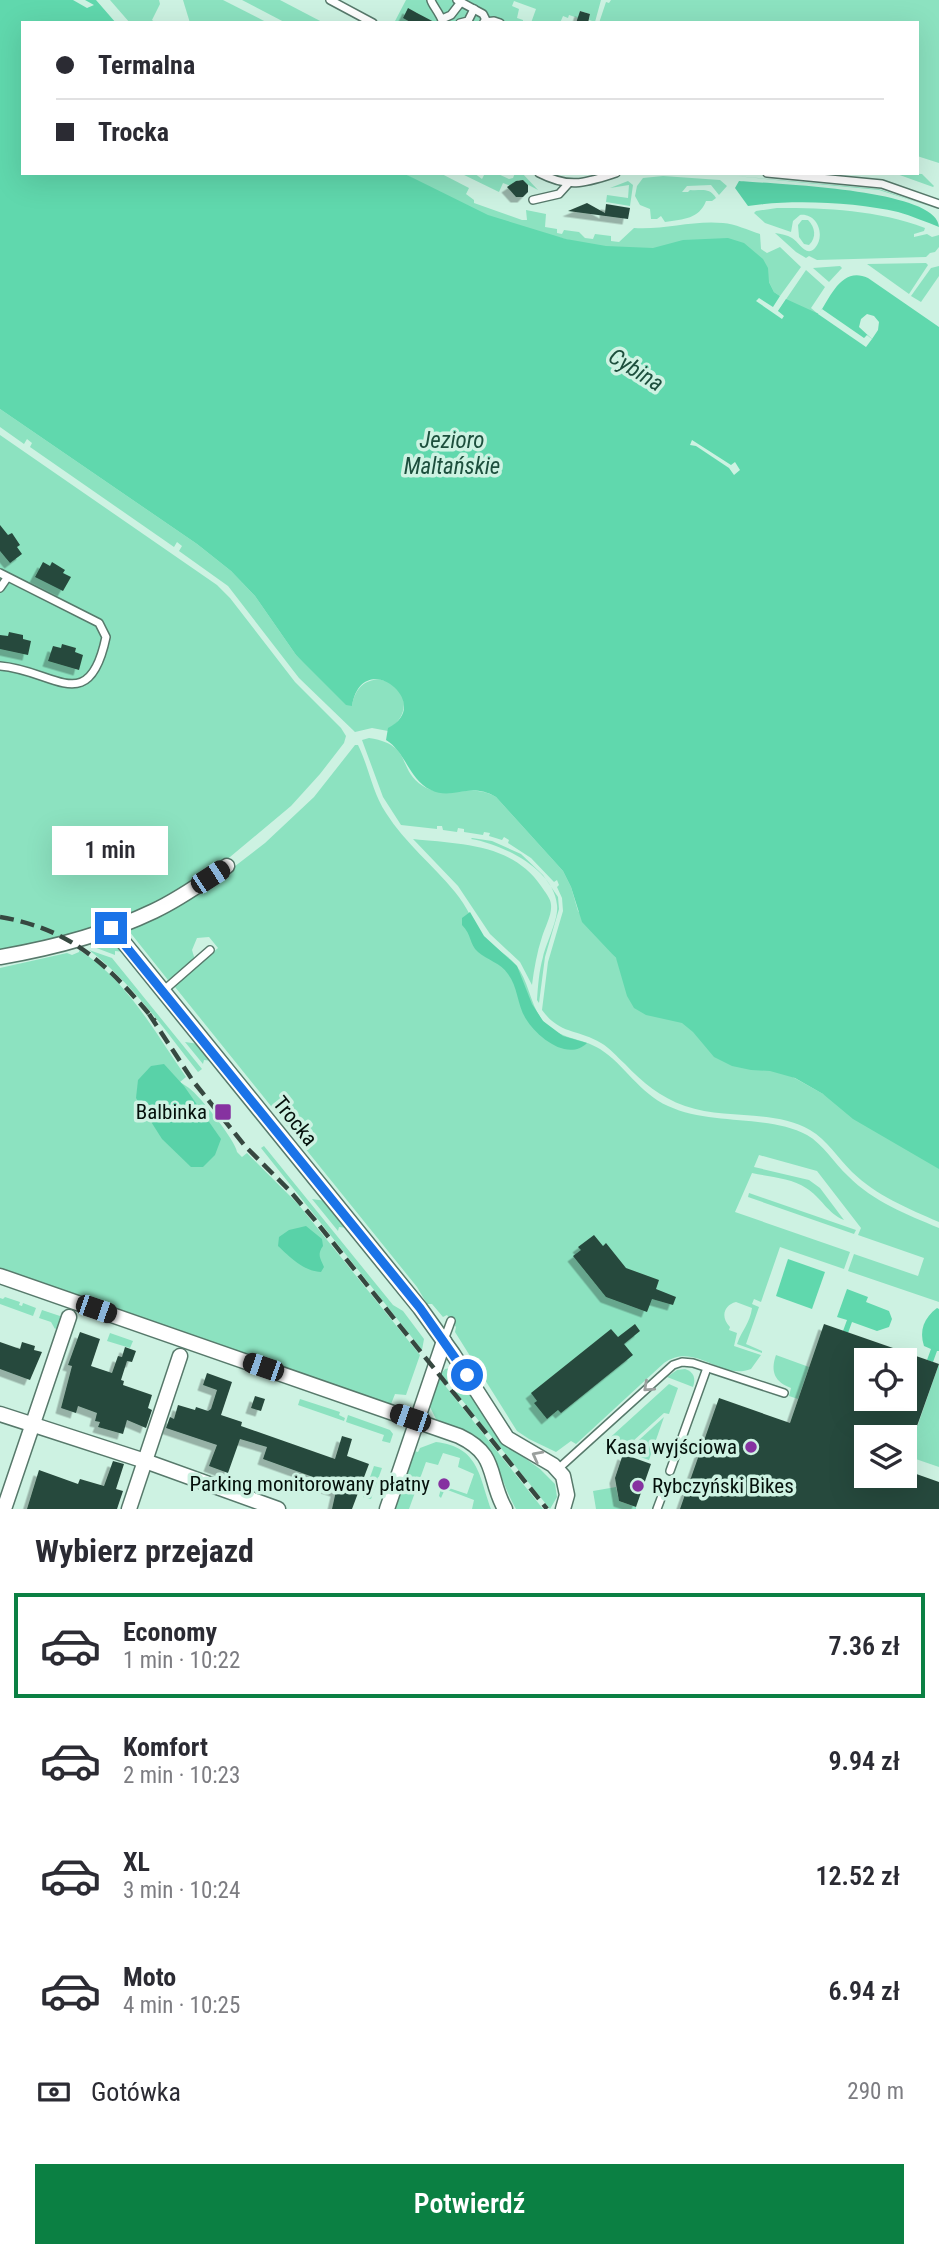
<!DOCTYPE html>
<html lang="pl">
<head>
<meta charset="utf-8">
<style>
	:root { --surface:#fff; --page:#f7f7f7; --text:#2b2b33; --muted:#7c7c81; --line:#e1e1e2; --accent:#0b8043 }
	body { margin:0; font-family:"Roboto Condensed",sans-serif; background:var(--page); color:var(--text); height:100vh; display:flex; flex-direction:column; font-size:26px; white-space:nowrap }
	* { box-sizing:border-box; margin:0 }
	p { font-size:23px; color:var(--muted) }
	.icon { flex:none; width:38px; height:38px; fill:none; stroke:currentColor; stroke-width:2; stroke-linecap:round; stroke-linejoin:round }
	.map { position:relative; height:1509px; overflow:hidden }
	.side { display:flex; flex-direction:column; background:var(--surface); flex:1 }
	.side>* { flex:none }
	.top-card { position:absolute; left:21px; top:21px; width:898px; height:154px; border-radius:0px; box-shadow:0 7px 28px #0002; display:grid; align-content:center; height:154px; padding:0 35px; background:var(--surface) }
	.buttons { position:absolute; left:854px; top:1348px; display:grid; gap:14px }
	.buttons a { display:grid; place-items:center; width:63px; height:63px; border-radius:0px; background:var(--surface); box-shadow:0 7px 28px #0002; font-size:35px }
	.end { position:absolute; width:32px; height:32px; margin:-16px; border:9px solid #1a73e8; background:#fff; box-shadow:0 0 0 4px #fff }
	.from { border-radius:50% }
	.bubble { position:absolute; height:49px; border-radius:0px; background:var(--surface); box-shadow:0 7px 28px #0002; font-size:23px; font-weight:600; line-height:49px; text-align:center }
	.car { position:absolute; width:21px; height:42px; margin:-21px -10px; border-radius:9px; box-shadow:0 0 5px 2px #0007; background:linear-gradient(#222 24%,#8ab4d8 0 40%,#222 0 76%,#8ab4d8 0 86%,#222 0) }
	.top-card b { display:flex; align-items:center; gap:24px; height:66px; font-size:26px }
	.top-card b+b { border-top:2px solid var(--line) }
	.top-card i { width:18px; height:18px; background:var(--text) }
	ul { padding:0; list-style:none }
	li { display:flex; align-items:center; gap:21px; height:105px; margin:0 14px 10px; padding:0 21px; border:4px solid transparent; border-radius:0px }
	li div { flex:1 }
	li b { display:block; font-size:26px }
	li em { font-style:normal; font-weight:600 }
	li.current { border-color:var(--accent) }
	li>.icon { width:63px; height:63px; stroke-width:1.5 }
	h2 { padding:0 35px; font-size:32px; line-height:84px }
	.pay { display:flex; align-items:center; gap:18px; height:77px; padding:0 35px; font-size:26px }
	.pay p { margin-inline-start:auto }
	.action { display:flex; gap:14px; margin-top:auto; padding:14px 35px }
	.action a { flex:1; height:80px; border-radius:0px; background:var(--accent); color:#fff; font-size:28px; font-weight:600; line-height:80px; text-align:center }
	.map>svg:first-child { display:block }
	.green { fill:#8ce2c0 }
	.forest { fill:#59d2a8 }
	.water { fill:#60d8ad; fill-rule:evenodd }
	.pier { fill:#cdf2e2 }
	.building { fill:#28493c; fill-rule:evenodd; filter:url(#shadow) }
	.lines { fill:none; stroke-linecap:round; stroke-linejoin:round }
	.lane-casing { stroke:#57796b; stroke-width:10 }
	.street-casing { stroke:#57796b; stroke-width:17 }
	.lane { stroke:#fff; stroke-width:7 }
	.street { stroke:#fff; stroke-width:14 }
	.rail { stroke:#364840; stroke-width:4.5; stroke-dasharray:14 7; stroke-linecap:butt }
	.oneway { stroke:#9b9f9d }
	.route { stroke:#1a73e8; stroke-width:9 }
	.poi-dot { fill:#8632a0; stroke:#cdf2e2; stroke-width:2.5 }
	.labels { text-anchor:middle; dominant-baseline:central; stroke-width:7; stroke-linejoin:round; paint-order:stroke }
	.poi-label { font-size:21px; fill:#04100b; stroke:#cdf2e2; text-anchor:end }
	.street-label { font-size:21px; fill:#04100b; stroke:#cdf2e2 }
	.water-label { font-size:23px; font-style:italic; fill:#1d4f3d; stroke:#cdf2e2 }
</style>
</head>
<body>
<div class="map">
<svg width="939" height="1509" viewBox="0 0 939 1509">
	<defs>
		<filter id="shadow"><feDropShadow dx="-5.5" dy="5.5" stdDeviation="0" flood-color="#0004"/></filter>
	</defs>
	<rect width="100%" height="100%" fill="#cdf2e2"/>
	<g class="green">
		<polygon points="110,0 159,0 160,4 152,20 156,23 130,23"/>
		<polygon points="183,0 223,0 268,23 190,23"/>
		<polygon points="242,0 280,0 324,23 286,23"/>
		<polygon points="406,0 601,0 595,22 589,20 590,14 580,11 578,18 569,15 568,18 563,16 560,23 531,23 536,9 514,1 512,6 519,9 517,18 523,20 523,23 394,23"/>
		<polygon points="611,0 939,0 939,163 917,156 917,23 599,23 606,2 609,3"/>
		<path d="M403 173H440L469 188 466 194 474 200V203L522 220H527L526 210 546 214 545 227 557 229V233L562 234 564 230 579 232 585 238 593 239 595 234 611 236V241L619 242 634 228C664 230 693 220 723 223 735 224 748 230 760 234L761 249 767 253 780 247 801 267 780 296 774 292 769 282 679 246 624 254 486 219Z"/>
		<polygon points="460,173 474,173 482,179 485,173 496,173 509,179 513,178 515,173 522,173 538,190 519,180 511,186 503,183 499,192"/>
		<polygon points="894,173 922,174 934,186 933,187"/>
		<path d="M663 176 720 180 727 186 719 195 711 185 687 186 682 192H688L690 190C702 191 709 187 716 198L712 201H706C699 219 684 219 665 222L661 216 657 219H651L650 209 640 205 635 196 637 186 643 178Z"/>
		<polygon points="735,176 879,189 929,206 879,190"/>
		<polygon points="628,181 633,185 630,206 606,202 607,195 628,198 629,185 610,188"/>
		<path d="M777 208C827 208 878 210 925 228L924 231 914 234V237L927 234 932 237 939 235V247L935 252 930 253 926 257 817 260 809 256 806 258 796 252 775 233C781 234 787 235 792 238 799 242 806 258 815 248 826 235 817 213 800 215L793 221 791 232 765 223 754 213 756 211Z"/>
		<path d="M802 220H808C815 227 817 237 809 245L804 244 799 237 798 225Z"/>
		<polygon points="926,263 928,265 909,294 867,264"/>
		<polygon points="840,266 842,268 829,282 813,268"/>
		<polygon points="939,266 939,276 921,302 911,296 931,268"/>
		<polygon points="806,270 825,287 811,308 818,314 778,311"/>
		<path d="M0 409 197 544 231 571 255 596 296 655 352 706C359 661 415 681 402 714 399 722 392 726 388 731L372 728 355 732 299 678 228 586 179 551 182 546 177 542 174 547 30 447 32 443 27 439 24 444 0 427Z"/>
		<polygon points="0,435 217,585 230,598 295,682 341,728 346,736 344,743 320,774 291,806 224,862 155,905 67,936 0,951"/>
		<path d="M369 738C414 745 396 769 423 786 447 801 471 782 496 797L563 871 571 887 578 911 616 958 750 1053 939 1159V1222C907 1208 877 1196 852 1172 838 1158 827 1140 810 1130 773 1109 725 1120 685 1106 660 1097 643 1083 625 1064 617 1057 610 1048 601 1043 578 1029 560 1035 542 1010L548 962 563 911 562 898 557 887 559 885 557 880 554 882 531 858 508 843 509 840 504 837 502 840 489 836 490 833 484 832 483 835 464 832V829L458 828 457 832 443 830 442 826H437V829L401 825 383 797 362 740Z"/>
		<path d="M355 745H358C369 767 372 792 386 813 405 843 433 865 455 892 467 906 473 923 484 937 493 948 507 954 516 965 529 981 530 1005 543 1021 559 1040 581 1037 600 1049 625 1065 639 1093 668 1106 711 1126 768 1114 807 1135 823 1144 834 1163 848 1176 874 1202 906 1214 939 1228V1302L848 1271 854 1254 918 1276 924 1258 858 1235 861 1228 817 1171 759 1155 754 1167 809 1180 820 1188 844 1220C828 1214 821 1197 806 1188 792 1178 769 1177 752 1173L735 1212 850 1252 844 1269 780 1247 761 1302 754 1299 752 1304 759 1307 746 1344 762 1351V1353L737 1344C742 1330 750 1323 752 1308L736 1302C724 1305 720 1317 730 1327L729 1330 737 1333 734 1346 761 1355 751 1369C720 1381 696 1341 664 1363L576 1444 571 1441 556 1452 529 1439 517 1431 455 1332 456 1327 447 1315 443 1317 432 1304H427L417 1287 175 987 177 983 218 948 209 937 197 938 192 950 195 960 173 978 168 980 129 931 230 870 265 843 314 797Z"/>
		<path d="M472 838 492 841 521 854 543 875 558 897 559 909 545 957 539 1003 537 1000C538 986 539 971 543 957 546 943 559 919 557 905 554 869 502 844 471 839Z"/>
		<path d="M413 839C459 844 512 843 541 886 545 892 551 899 551 905 552 915 545 927 542 937 537 952 534 969 532 985L520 962 490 934 458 886Z"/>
		<polygon points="108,937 125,952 115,951 115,955 91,946 89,942"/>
		<path d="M79 950C127 980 154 1031 186 1077L180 1082C183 1084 186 1086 189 1088 200 1096 236 1141 237 1152L242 1157 247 1153 298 1204 420 1355 406 1395 395 1394 391 1404 0 1268V968L67 953 72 955 79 952Z"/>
		<path d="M89 950 112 958 202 1069 198 1072C164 1029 133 984 89 950Z"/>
		<polygon points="185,1042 199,1044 213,1061 204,1060 203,1064"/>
		<polygon points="264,1146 393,1305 403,1311 424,1339 422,1350 261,1148"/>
		<polygon points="749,1193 856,1230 854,1234 748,1197"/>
		<polygon points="312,1199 326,1201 348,1228 339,1227 338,1231"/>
		<polygon points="5,1297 20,1302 19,1305 22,1306 23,1303 36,1308 33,1316 0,1304 0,1298 3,1299"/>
		<polygon points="42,1310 63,1317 63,1325 55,1329 51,1322 39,1318"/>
		<polygon points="110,1333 133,1341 130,1348 107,1341"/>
		<path d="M776 1355 809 1367 798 1399 789 1396 791 1388C775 1382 770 1372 776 1355Z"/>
		<polygon points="939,1364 939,1467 907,1456"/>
		<polygon points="451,1368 454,1369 501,1441 540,1469 555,1484 557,1497 550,1509 441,1374 445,1369"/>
		<path d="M685 1369C694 1372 696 1378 693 1387L667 1377 677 1370Z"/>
		<path d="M439 1378 543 1509H516C501 1484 498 1451 472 1434 461 1427 447 1425 436 1419L430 1407Z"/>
		<polygon points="669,1384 678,1388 669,1414 664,1413 622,1451 603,1444"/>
		<polygon points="300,1399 340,1412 339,1415 345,1418 344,1421 298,1405"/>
		<polygon points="348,1415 390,1430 393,1434 390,1443 382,1441 384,1435 346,1422"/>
		<polygon points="664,1417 649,1460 626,1452"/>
		<path d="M436 1442C479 1447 479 1476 491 1509H472L474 1500 445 1489 441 1498 439 1496 443 1481 449 1477 446 1487 467 1494 474 1474 458 1467 460 1458 443 1453 438 1465 426 1462 409 1509H395L414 1451 418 1452 420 1448Z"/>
		<polygon points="374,1466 382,1468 371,1499 363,1497"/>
		<polygon points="616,1487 619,1501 636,1507 636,1509 596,1509 593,1491"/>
	</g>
	<g class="forest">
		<path d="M739 181C772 184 939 189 939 227 926 222 912 216 898 212 856 202 791 199 748 206L735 188Z"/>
		<path d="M470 912 484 936 517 966 532 1004 543 1021 563 1036 587 1043C568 1062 537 1037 526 1019 517 1005 518 987 508 974 501 963 487 960 478 952 469 944 472 935 462 925V918Z"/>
		<polygon points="164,1064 184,1086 221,1139 215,1155 203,1167 191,1167 162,1139 136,1098 138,1080 151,1066"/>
		<path d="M306 1226 322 1239 323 1246C317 1254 320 1258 324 1267L321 1272C303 1271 290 1257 278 1246L279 1237 289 1230Z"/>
	</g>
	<g class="water">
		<path d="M0 0H73L87 8 94 5 85 0H96L116 23H23V173H403L488 215 566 239 606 246 653 248 683 240 728 238 744 243 763 259 768 268 769 282 774 292 780 296 773 307 759 298 756 301 782 319 784 316 778 311 786 299 819 314C831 296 842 266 868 278L939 327V1169L853 1119 823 1094 795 1078 770 1071 751 1070 732 1066 714 1057 693 1032 682 1023 646 1015 634 1008 627 996 616 958 582 922 571 887 563 871 496 797C469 781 453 801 431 790 409 780 406 752 386 740L388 728C436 704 362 645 352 706L346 705 296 655 255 596 231 571 197 544 0 409ZM867 314 874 316 879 322 878 330 872 339 859 327 861 319ZM692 440 731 465 735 462 740 470 734 475 729 468 696 446 690 445Z"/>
		<polygon points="788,1259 825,1272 812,1309 776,1296"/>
		<polygon points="847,1289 868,1297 866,1302 889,1311 892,1319 889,1327 877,1331 852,1322 848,1333 843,1331 847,1320 837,1317"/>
		<path d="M937 1308 939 1309V1351H937L933 1362 927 1360 931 1349 924 1346C919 1330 924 1318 937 1308Z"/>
	</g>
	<polygon class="pier" points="822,309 864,338 867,335 872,339 866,347 818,314"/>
	<g class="building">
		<polygon points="408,8 417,13 436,23 412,23 403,18"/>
		<polygon points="580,11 590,14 588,23 576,23"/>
		<polygon points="523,180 528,185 528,192 523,197 516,197 507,187 516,181"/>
		<polygon points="587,203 605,213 606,204 630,208 628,219 568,211"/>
		<polygon points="0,525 8,535 12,533 20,545 17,547 22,554 10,563 0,551"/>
		<polygon points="43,562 50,566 52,562 65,570 63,573 71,577 63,591 35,577"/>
		<polygon points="9,632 23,635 23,639 31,641 28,655 0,649 0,635 8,636"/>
		<polygon points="62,644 76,648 75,652 83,655 79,670 48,661 53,646 61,648"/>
		<polygon points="594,1235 603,1246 606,1243 626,1268 659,1280 656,1289 676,1297 673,1305 652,1299 647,1312 606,1297 573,1256 581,1250 578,1247"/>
		<polygon points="635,1324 640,1331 624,1344 633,1355 561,1413 558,1410 547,1419 534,1403 537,1401 531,1393 611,1329 618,1337"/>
		<path d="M824 1324 939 1364 906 1457 905 1437H866V1475H905V1470L939 1482V1509H680L719 1398 790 1423ZM866 1360H905V1398H866Z"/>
		<polygon points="80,1332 100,1339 91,1366 112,1373 118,1356 122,1357 125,1347 136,1351 132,1362 127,1361 121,1380 124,1381 123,1385 152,1395 148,1408 152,1410 146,1428 127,1420 123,1434 98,1427 100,1422 95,1421 97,1413 78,1406 76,1413 61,1408 72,1366 68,1365"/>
		<polygon points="0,1342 20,1349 22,1342 35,1346 34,1350 42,1352 30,1380 0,1369"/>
		<polygon points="207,1373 232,1382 221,1415 242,1422 241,1426 335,1459 342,1436 352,1439 347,1456 369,1464 352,1509 332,1509 336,1491 311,1483 313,1477 263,1459 267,1447 240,1439 228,1473 209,1466 217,1445 166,1428 170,1417 174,1419 178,1405 195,1410 196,1407 208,1411 211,1409 217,1390 203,1385"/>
		<polygon points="255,1396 265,1399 261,1411 251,1408"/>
		<polygon points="623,1454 651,1464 636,1507 619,1501 615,1478"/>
		<polygon points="113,1461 124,1464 116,1489 123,1491 117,1509 27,1509 39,1470 78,1484 80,1479 104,1486"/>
	</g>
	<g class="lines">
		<defs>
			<g id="lane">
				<polyline points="330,0 373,23"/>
				<path d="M431 0C432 5 440 13 443 23"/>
				<polyline points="457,0 483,14 487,22"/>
				<polyline points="442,19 451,15 461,2"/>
				<polyline points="484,22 494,21 500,23"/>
				<polyline points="460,23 468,21 474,9"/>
				<path d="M539 173C570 189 585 183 616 173"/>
				<polyline points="767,173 882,184 939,204"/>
				<polyline points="533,200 559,194 568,184"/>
				<path d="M0 573 99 623 106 637C89 718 54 670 0 666"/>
				<polyline points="0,588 7,578"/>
				<polyline points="163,991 210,950"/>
				<polyline points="444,1340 451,1321"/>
				<polyline points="558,1469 673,1365 682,1362 693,1363 784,1393"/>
				<polyline points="670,1471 707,1368"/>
				<polyline points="657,1509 663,1493"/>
			</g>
			<g id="street">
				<polyline points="112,928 420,1308 453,1354 507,1438 553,1465 563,1476 567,1495 563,1509"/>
				<path d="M0 957C53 948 106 934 154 911 180 899 203 882 227 866"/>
				<path d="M0 1276 459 1436C499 1455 487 1477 505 1509"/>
				<polyline points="0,1414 145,1461 278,1509"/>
				<polyline points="4,1509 69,1317"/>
				<polyline points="129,1509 180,1356"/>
				<polyline points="387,1509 444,1341"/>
			</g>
		</defs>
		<use href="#lane" class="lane-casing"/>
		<use href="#street" class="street-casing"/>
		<use href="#lane" class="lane"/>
		<use href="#street" class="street"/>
		<g class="rail">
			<path d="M0 917C73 929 110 967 155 1021"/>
			<polyline points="149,1014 193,1081 245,1146 289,1190 314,1219 547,1509"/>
		</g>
	</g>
	<defs><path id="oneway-chevron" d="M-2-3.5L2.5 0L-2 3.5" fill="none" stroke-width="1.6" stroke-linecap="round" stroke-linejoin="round" transform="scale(1.75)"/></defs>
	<g class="oneway">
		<use href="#oneway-chevron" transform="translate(648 1387) rotate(138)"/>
		<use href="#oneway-chevron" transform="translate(537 1456) rotate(-152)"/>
	</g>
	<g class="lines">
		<polyline class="route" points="111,928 420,1308 467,1375"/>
	</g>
	<g class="poi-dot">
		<rect x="214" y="1103" width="18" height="18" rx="3.5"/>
		<circle cx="751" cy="1447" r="7"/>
		<circle cx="444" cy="1484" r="7"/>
		<circle cx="638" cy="1486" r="7"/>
	</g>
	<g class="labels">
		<g class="poi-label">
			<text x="207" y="1112">Balbinka</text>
			<text x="737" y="1447">Kasa wyjściowa</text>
			<text x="430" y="1484">Parking monitorowany płatny</text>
			<text x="652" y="1486" text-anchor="start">Rybczyński Bikes</text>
		</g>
		<g class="street-label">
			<text transform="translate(295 1121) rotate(51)">Trocka</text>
		</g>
		<g class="water-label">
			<text transform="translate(636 370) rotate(32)">Cybina</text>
			<text x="452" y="440">Jezioro<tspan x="452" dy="26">Maltańskie</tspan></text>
		</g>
	</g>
</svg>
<div class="buttons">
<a><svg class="icon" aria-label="locate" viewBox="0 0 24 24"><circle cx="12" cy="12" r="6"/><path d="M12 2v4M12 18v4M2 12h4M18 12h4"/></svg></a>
<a><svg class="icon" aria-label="layers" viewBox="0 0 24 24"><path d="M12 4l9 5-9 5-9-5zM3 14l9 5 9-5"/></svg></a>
</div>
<i class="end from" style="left:467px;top:1375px"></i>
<i class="end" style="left:111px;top:928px"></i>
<div class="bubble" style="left:52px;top:826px;width:116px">1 min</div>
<i class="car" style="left:210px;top:877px;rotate:57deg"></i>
<i class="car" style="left:96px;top:1309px;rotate:109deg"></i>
<i class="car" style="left:263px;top:1367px;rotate:289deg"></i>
<i class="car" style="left:410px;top:1418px;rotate:289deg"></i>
<div class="top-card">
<b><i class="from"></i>Termalna</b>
<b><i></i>Trocka</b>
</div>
</div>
<section class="side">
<h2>Wybierz przejazd</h2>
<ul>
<li class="current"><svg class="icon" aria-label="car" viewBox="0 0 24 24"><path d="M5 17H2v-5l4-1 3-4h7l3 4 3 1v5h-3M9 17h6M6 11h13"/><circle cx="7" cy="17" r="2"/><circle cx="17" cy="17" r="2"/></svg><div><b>Economy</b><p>1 min · 10:22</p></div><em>7.36 zł</em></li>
<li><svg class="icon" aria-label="car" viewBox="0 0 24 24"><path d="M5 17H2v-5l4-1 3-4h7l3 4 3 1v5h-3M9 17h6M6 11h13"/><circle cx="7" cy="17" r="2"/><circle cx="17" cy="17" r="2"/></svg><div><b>Komfort</b><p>2 min · 10:23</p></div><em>9.94 zł</em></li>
<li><svg class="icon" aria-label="car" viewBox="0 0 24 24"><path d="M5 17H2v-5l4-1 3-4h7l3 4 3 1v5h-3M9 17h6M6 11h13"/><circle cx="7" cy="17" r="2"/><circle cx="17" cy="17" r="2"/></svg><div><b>XL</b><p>3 min · 10:24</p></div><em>12.52 zł</em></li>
<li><svg class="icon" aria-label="car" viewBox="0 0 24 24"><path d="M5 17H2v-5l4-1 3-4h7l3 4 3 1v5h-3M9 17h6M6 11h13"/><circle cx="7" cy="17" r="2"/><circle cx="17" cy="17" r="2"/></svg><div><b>Moto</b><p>4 min · 10:25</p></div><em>6.94 zł</em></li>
</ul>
<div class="pay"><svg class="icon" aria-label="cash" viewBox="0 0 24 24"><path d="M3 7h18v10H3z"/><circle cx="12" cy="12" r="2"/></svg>Gotówka<p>290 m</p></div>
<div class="action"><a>Potwierdź</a></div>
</section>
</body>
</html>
